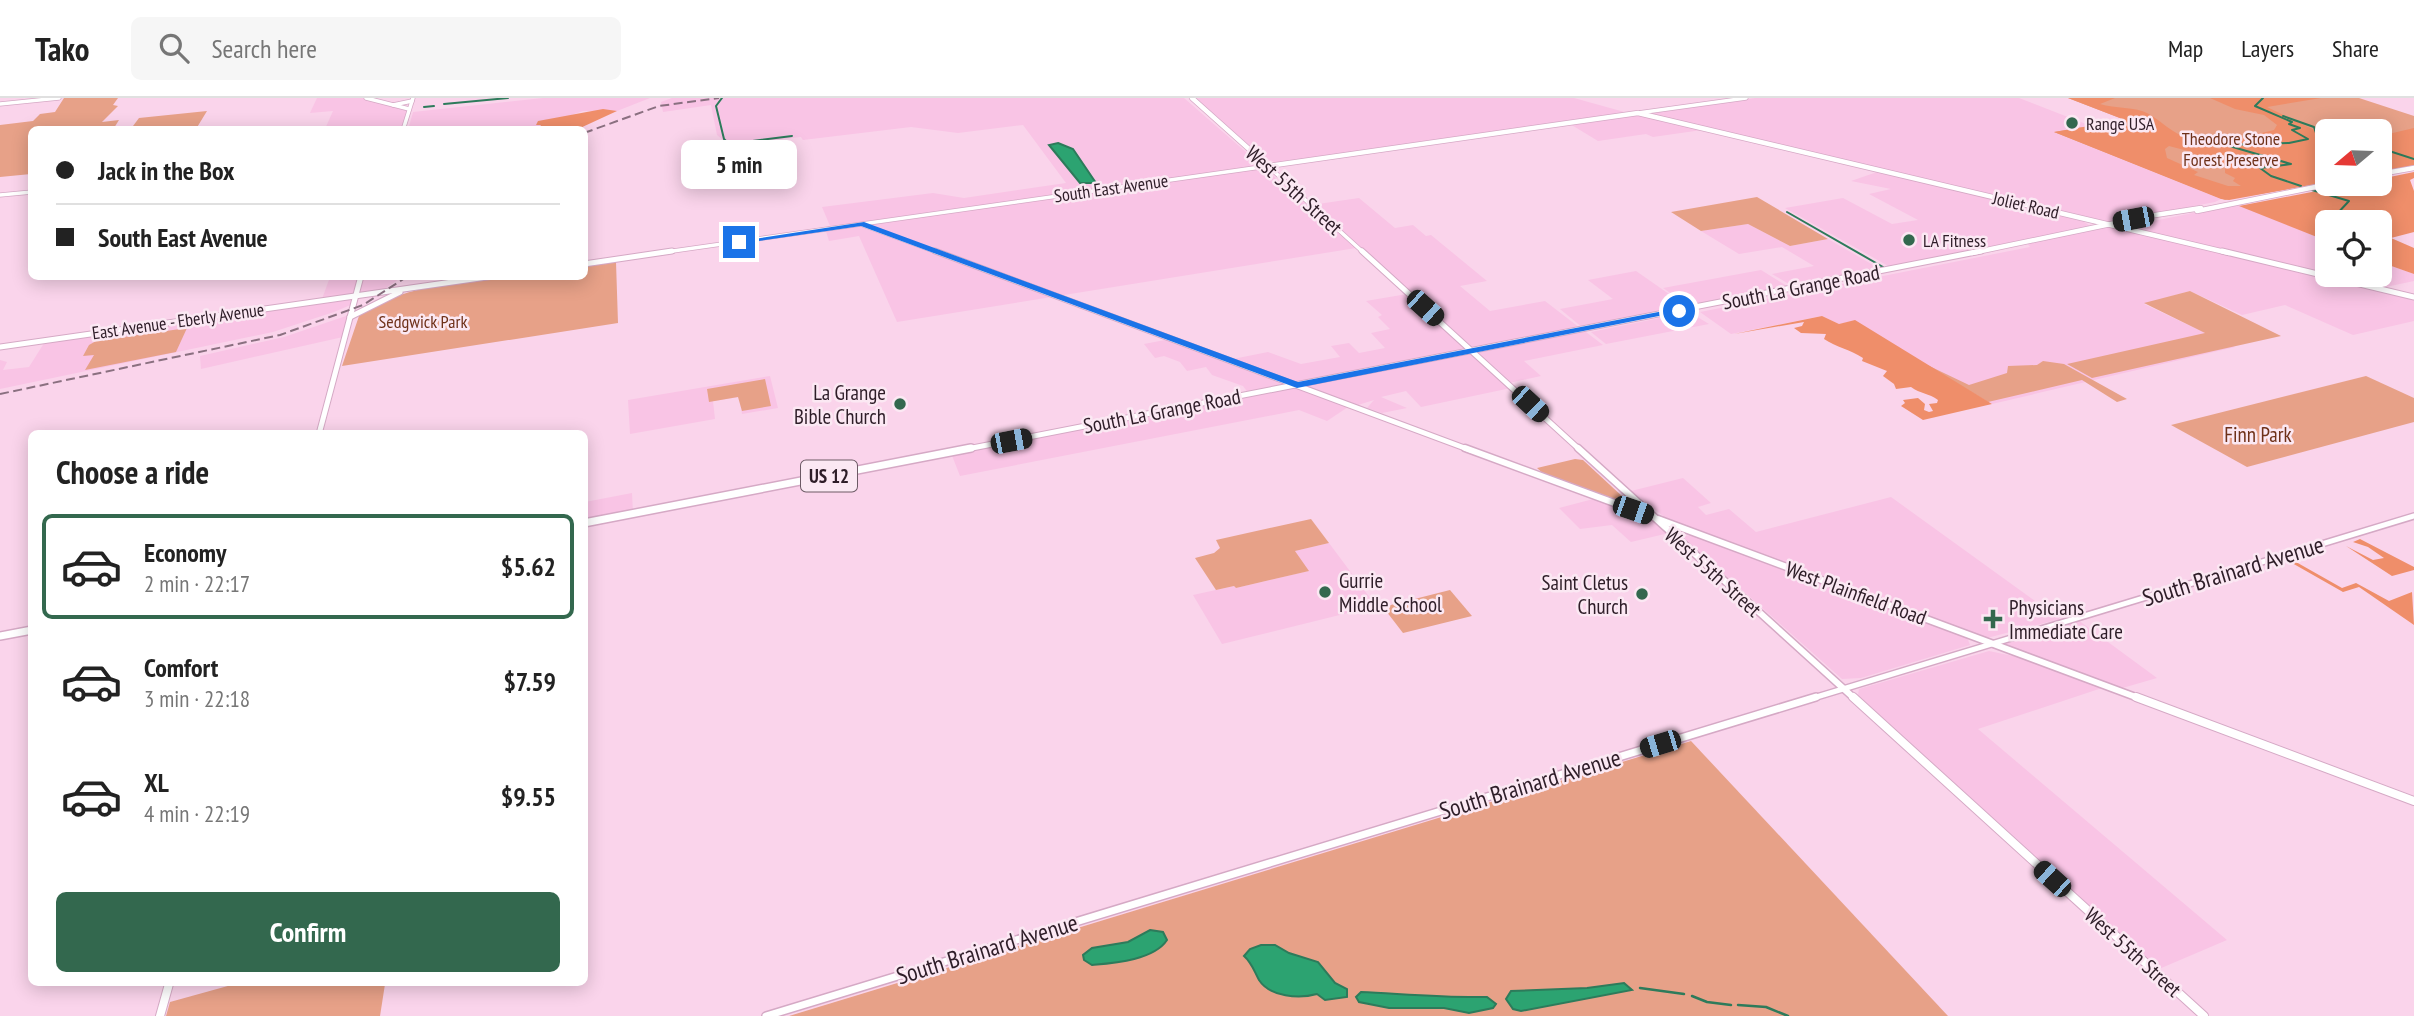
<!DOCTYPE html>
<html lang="en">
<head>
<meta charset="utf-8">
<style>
	:root { --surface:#fff; --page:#f6f6f6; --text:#222; --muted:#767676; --line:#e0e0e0; --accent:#33684e }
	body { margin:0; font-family:"PT Sans Narrow",sans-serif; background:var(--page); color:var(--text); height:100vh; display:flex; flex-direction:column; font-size:26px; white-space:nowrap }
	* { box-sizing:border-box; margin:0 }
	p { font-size:23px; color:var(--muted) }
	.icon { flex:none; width:38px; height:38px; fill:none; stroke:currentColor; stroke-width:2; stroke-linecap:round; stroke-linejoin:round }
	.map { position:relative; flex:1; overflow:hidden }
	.side { position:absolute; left:28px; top:332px; width:560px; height:556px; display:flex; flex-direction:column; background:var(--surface); border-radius:10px; box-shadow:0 4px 18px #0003 }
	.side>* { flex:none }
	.hud { position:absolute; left:28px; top:28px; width:560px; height:154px; border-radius:10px; box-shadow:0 4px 18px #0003; display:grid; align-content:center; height:154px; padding:0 28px; background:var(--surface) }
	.needle { width:46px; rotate:251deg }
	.tools { position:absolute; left:2315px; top:21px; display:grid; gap:14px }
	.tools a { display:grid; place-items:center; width:77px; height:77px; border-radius:10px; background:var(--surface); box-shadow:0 4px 18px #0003; font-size:35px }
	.end { position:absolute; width:32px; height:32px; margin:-16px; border:9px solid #1a73e8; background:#fff; box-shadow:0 0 0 4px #fff }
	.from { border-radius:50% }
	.bubble { position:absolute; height:49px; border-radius:10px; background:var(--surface); box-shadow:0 4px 18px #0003; font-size:23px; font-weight:700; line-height:49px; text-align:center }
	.car { position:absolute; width:21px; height:42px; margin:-21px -10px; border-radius:9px; box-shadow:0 0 5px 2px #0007; background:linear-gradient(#222 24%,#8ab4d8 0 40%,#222 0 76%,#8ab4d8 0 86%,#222 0) }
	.hud b { display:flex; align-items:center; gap:24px; height:66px; font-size:26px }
	.hud b+b { border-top:2px solid var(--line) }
	.hud i { width:18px; height:18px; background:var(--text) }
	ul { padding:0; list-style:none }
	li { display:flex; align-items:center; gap:21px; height:105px; margin:0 14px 10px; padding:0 14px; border:4px solid transparent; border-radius:10px }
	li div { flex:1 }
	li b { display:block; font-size:26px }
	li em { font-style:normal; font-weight:700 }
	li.current { border-color:var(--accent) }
	li>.icon { width:63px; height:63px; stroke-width:1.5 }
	h2 { padding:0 28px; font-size:32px; line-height:84px }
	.action { display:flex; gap:14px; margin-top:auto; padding:14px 28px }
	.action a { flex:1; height:80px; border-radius:10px; background:var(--accent); color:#fff; font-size:28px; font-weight:700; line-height:80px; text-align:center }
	header { display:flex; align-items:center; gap:42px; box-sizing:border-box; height:98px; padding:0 35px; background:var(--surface); border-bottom:2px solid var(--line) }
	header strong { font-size:33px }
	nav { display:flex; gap:38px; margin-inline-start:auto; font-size:24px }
	.search { width:490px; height:63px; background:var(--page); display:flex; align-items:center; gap:18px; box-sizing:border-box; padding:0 24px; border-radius:10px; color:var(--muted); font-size:26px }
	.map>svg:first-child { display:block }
	.built { fill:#f9c4e5 }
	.green { fill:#e7a188 }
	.forest { fill:#ef8e6a; fill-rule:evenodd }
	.water { fill:#2ca371; stroke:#2d7b5b; stroke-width:2 }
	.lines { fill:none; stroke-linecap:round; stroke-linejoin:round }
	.stream-far1 { stroke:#2d7b5b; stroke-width:2 }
	.stream { stroke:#2d7b5b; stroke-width:2.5 }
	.tertiary-far2-casing { stroke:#d5a9c5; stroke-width:5 }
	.tertiary-far1-casing { stroke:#d5a9c5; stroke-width:8 }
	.tertiary-casing { stroke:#d5a9c5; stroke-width:10 }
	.secondary-far3-casing { stroke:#d5a9c5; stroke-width:5 }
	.secondary-far2-casing { stroke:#d5a9c5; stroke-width:7 }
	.secondary-far1-casing { stroke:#d5a9c5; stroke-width:9 }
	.secondary-casing { stroke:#d5a9c5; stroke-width:10 }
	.primary-far2-casing { stroke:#d5a9c5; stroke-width:6 }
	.primary-far1-casing { stroke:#d5a9c5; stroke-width:7 }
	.primary-casing { stroke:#d5a9c5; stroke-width:10 }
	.tertiary-far2 { stroke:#fff; stroke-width:3.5 }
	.tertiary-far1 { stroke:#fff; stroke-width:5 }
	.tertiary { stroke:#fff; stroke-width:7 }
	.secondary-far3 { stroke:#fff; stroke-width:3.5 }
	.secondary-far2 { stroke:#fff; stroke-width:5 }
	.secondary-far1 { stroke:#fff; stroke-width:6 }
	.secondary { stroke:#fff; stroke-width:8 }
	.primary-far2 { stroke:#fff; stroke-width:4.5 }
	.primary-far1 { stroke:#fff; stroke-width:5 }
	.primary { stroke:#fff; stroke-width:7 }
	.rail { stroke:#8a7080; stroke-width:2; stroke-dasharray:9 4.5; stroke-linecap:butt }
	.route { fill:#1a73e8 }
	.poi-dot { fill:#33684e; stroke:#fbe8f3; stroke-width:2.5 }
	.labels { text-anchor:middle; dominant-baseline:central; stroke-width:5; stroke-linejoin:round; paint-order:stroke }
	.far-poi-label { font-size:18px; fill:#2e1d28; stroke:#fbe8f3; text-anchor:start }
	.far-park-label { font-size:18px; fill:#6f3119; stroke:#fbe8f3 }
	.far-street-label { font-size:18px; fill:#2e1d28; stroke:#fbe8f3 }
	.shield { fill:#fbe8f3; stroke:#6c5a65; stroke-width:2 }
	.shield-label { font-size:19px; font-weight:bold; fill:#2e1d28 }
	.street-label { font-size:21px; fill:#2e1d28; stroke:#fbe8f3 }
	.poi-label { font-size:21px; fill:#2e1d28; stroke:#fbe8f3; text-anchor:end }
	.park-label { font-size:21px; fill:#6f3119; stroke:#fbe8f3 }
	.near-street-label { font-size:24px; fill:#2e1d28; stroke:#fbe8f3 }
</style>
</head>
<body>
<header>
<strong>Tako</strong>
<div class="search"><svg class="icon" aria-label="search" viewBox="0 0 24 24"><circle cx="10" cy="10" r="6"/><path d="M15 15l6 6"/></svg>Search here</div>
<nav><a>Map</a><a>Layers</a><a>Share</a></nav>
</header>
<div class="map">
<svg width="2414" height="918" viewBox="0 0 2414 918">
	<rect width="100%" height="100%" fill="#fad4eb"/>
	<g class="built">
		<polygon points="317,0 363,0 408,11 402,32 325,31 333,13 310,15"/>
		<polygon points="543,0 650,0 617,13 583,13 557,22 538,23 541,26 538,31 408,32 413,14"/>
		<polygon points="672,0 1184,0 1356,150 897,224 859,138 829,143 825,130 830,128 822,109 933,95 964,100 1066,85 1023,27 958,35 911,29 803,42 801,39 729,47 717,37 711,7 663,14 661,4"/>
		<polygon points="1196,0 1574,0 1628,15 1276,65 1259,56"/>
		<polygon points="1755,0 2019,0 2091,28 2056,35 2221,101 2215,104 2110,124 1646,16"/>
		<polygon points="1639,17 1702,32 1653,39 1646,36 1598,43 1570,26"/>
		<polygon points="1877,74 2083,123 2090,128 1890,169 1785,110 1843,100 1892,126 1918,122 1869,96 1891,91 1851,83"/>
		<polygon points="1359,100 1395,130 1413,127 1426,138 1431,137 1487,183 1460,188 1490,213 1545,203 1580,230 1472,251 1311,107"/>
		<polygon points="2237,106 2327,143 2328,177 2380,177 2380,164 2414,176 2414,183 2381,190 2124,129"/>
		<polygon points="1748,126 1790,148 1828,141 1880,171 1792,188 1772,176 1814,168 1782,149 1739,156 1701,133"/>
		<polygon points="2116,128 2414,200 2414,223 2353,237 2285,207 2242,217 2190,193 2144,206 2235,249 1992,306 1855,223 1839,226 1822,218 1731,236 1700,214 2030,149 2027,145"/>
		<polygon points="1761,172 1790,190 1691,209 1663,190"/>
		<polygon points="1636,173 1689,210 1583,230 1560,211 1613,201 1588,182"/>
		<polygon points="330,179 358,179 353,197 322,201"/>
		<polygon points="363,179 402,179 380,194 357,197"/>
		<polygon points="1407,196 1469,252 1297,285 1233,261 1268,254 1301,266 1340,259 1331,248 1349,245 1359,255 1385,250 1371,235 1390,231 1378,219 1382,217 1366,203"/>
		<polygon points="355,199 353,206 334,214 273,234 0,291 0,262 7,264 3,272 29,269 46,242"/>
		<polygon points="1689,214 1709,226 1606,246 1591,234"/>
		<polygon points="349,217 343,239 201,271 200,258 284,239"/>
		<polygon points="1582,231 1603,247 1524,263 1541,278 1509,285 1473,253"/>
		<polygon points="1170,241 1294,287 1249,296 1243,288 1212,277 1206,269 1187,273 1180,264 1164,258 1155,260 1144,246"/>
		<polygon points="1472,253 1511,290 1421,309 1406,293 1381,299 1407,310 1382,315 1367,310 1374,302 1358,307 1299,287"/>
		<polygon points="770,278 778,310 742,316 739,299 713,303 715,321 630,336 628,302"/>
		<polygon points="1296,290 1348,309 1327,323 1299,312 960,378 951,355"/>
		<polygon points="1683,380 1711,405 1698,409 1706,417 1729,411 1756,434 1891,399 2060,521 1987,540 1667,421 1631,393"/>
		<polygon points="632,395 633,415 585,424 585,404"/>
		<polygon points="1597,400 1651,419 1669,435 1631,444 1612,427 1580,431 1559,410"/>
		<polygon points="1692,437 1967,539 1970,547 1861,580 1842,581 1685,441 1685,438"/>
		<polygon points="1329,445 1376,508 1222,546 1193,497 1234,488 1236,490 1308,473 1295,453"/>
		<polygon points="2078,522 2157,580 2119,591 2002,546"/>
		<polygon points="1989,553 2018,559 2102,590 1978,631 2227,842 2159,871 1858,597 1859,591"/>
	</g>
	<g class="green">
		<polygon points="64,0 118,0 113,7 118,8 102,24 119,22 114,30 133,28 139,20 207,13 196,31 32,32 31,76 0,79 0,27 33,23 40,16 55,14"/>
		<polygon points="2068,0 2359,0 2414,18 2414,67 2380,74 2380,33 2328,33 2327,84 2225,102 2054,34 2125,22"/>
		<polygon points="1757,99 1828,141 1790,148 1748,126 1701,133 1671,114"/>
		<path d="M616 164 618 225 342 268 359 218C415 177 517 179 584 178L585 167Z"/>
		<polygon points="2190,193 2281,238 2092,280 2067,266 2205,235 2144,205"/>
		<polygon points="187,230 176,254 85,272 94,257 83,258 89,247 96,243"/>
		<polygon points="2043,263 2064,266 2127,301 2117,304 2082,282 1988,304 1923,265 1969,287 2007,275 2008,268 2037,267"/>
		<polygon points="2366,278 2414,300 2414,324 2247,369 2171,327"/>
		<polygon points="765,281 771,308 742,313 738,299 709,304 707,291"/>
		<polygon points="1575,361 1583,362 1624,400 1623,403 1617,404 1546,378 1537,370"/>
		<polygon points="1311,421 1329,445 1295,453 1309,473 1236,490 1234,488 1216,492 1195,460 1214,455 1220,450 1216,442"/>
		<polygon points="1450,492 1472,518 1403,535 1383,509"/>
		<polygon points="1691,643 1948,918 789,918"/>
		<polygon points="235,886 385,886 380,918 166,918 170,904"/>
	</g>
	<g class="forest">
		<path d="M2068 0H2115L2100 6C2115 11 2135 8 2149 16 2164 25 2171 35 2189 40V43L2220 51 2225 44 2274 32 2277 27 2264 17 2235 11 2210 0H2321L2267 9 2327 38V84L2229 102 2221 101 2054 34 2125 22ZM2169 48 2188 53 2212 65 2225 67V75L2235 80 2233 83 2241 88H2228L2194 77 2198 74 2167 60 2165 51Z"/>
		<polygon points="603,11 617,13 578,31 538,31 541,27 536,27 538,23"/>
		<polygon points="2414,30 2414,67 2380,74 2380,38"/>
		<polygon points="2414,74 2414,80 2410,82 2414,93 2414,134 2391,140 2414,150 2414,176 2380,164 2380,124 2328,124 2327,143 2239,108 2353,86 2380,86 2380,81"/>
		<path d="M1822 218 1839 226 1855 222 1992 306 1923 322 1901 308 1905 305 1903 302 1918 300 1925 306 1924 312 1929 314 1933 313 1929 306 1937 305 1938 302C1929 295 1920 296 1911 289L1896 291 1894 286 1883 278 1887 273 1862 263 1863 260C1851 252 1836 249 1824 241L1826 236 1801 235 1794 230 1802 228 1804 224 1734 236Z"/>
		<polygon points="2360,441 2414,469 2414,472 2392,478 2346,448 2373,462 2384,460 2368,449 2353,444"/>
		<polygon points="2296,464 2342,490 2356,485 2389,503 2412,494 2414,527 2359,489 2343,494 2292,465"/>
	</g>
	<g class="water">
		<polygon points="1058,45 1073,51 1096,85 1080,85 1049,47"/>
		<path d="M1150 832 1163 834 1167 842C1154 862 1114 865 1092 867L1084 862 1083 857 1092 850 1128 844Z"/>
		<path d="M1261 847H1275L1289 855 1318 864 1335 885 1347 891V899L1325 902 1317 896C1299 901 1270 899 1259 882 1254 873 1252 865 1244 858L1250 851Z"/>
		<polygon points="1624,885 1632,892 1521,913 1513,911 1506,901 1511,893 1587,890"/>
		<path d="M1361 894C1403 896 1444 900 1487 899L1496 906 1493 910 1469 915 1444 910H1389L1359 904 1356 899Z"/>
	</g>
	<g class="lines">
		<g class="stream-far1">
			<polyline points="722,0 716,8 724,41 729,46 792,38"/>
			<polyline points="2263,0 2255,8 2292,24 2289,26 2300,30 2292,32 2308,41 2289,45 2226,47 2291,66 2260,70 2271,78 2301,88"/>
			<polyline points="444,6 508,0"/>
			<polyline points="424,9 434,8"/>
			<polyline points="2283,18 2314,29 2316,35 2328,39"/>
			<polyline points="2380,50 2414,61"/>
			<polyline points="2312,92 2349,103 2335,118 2338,124"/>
			<polyline points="1787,114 1883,169"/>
		</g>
		<g class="stream">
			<polyline points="1640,890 1684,896"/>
			<polyline points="1692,898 1707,904 1731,907"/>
			<polyline points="1738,907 1766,909 1788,918"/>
		</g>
		<defs>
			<g id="tertiary-far2">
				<polyline points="366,0 409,11"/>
				<polyline points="0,6 59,0"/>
				<polyline points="1638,15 1746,0"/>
				<polyline points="0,97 32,94"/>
			</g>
			<polyline id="tertiary-far1" points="1810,601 2414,418"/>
			<polyline id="tertiary" points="766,918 1816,599"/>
			<g id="secondary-far3">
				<polyline points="393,7 412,3"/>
				<polyline points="403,32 413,0"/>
				<polyline points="863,127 939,155"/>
				<polyline points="659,155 1268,68 1364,155"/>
			</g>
			<g id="secondary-far2">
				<polyline points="935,153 1470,352"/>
				<polyline points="1362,153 1580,352"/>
				<polyline points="584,166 672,153"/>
				<polyline points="350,219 400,194"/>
				<polyline points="0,249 494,178"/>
				<polyline points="319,336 361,178"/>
			</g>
			<g id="secondary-far1">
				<polyline points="1465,350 1647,417"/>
				<polyline points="1578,350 1855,601"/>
				<polyline points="1658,421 2141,601"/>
			</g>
			<g id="secondary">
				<polyline points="1853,599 2204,918"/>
				<polyline points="2136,599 2414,703"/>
				<polyline points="160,918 169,886"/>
			</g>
			<g id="primary-far2">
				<polyline points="1192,0 1268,68 1638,15 2229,155"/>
				<polyline points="2380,76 2414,70"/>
				<polyline points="2197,113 2330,86"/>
				<polyline points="1972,155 2149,118 2201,110"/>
			</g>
			<g id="primary-far1">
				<polyline points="2222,153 2414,199"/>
				<polyline points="962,352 1981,153"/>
			</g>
			<g id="primary">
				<polyline points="584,425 971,350"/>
				<polyline points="0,538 32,532"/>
			</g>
		</defs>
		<use href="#tertiary-far2" class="tertiary-far2-casing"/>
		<use href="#tertiary-far1" class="tertiary-far1-casing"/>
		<use href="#tertiary" class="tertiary-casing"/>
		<use href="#secondary-far3" class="secondary-far3-casing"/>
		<use href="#secondary-far2" class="secondary-far2-casing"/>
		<use href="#secondary-far1" class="secondary-far1-casing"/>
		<use href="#secondary" class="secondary-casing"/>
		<use href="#primary-far2" class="primary-far2-casing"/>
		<use href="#primary-far1" class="primary-far1-casing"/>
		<use href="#primary" class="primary-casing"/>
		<use href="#tertiary-far2" class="tertiary-far2"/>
		<use href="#tertiary-far1" class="tertiary-far1"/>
		<use href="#tertiary" class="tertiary"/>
		<use href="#secondary-far3" class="secondary-far3"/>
		<use href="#secondary-far2" class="secondary-far2"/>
		<use href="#secondary-far1" class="secondary-far1"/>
		<use href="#secondary" class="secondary"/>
		<use href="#primary-far2" class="primary-far2"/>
		<use href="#primary-far1" class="primary-far1"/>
		<use href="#primary" class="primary"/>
		<g class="rail">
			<polyline points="584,35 659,8 719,0"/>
			<polyline points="0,296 280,237 363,207 408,178"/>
		</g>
	</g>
	<polygon class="route" points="864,124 1298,284 1679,210 1684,213 1297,290 861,128 739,146 735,144"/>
	<g class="poi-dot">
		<circle cx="2072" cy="25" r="7"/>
		<circle cx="1909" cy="142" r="7"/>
		<circle cx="900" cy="306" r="7"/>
		<circle cx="1325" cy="494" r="7"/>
		<circle cx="1642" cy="496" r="7"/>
		<path d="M1989.5 510.5h7v7h7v7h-7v7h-7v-7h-7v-7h7z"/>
	</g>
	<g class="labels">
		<g class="far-poi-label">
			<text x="2086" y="25">Range USA</text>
			<text x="1923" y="142">LA Fitness</text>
		</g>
		<g class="far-park-label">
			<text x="2231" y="40">Theodore Stone<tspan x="2231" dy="21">Forest Preserve</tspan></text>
			<text x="423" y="223">Sedgwick Park</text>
		</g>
		<g class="far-street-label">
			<text transform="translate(1111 90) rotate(-8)">South East Avenue</text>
			<text transform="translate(2026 107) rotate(13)">Joliet Road</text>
			<text transform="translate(178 223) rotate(-8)">East Avenue - Eberly Avenue</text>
		</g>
		<rect class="shield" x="801" y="362.5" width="56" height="31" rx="5"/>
		<g class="shield-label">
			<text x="829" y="378">US 12</text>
		</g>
		<g class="street-label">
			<text transform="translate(1294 92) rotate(42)">West 55th Street</text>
			<text transform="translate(1801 189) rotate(-11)">South La Grange Road</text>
			<text transform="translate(1162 313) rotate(-11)">South La Grange Road</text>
			<text transform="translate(1713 474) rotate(42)">West 55th Street</text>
			<text transform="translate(1856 495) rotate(20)">West Plainfield Road</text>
			<text transform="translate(2133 854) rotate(42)">West 55th Street</text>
		</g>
		<g class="poi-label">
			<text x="886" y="294">La Grange<tspan x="886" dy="24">Bible Church</tspan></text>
			<text x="1339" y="482" text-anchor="start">Gurrie<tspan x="1339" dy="24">Middle School</tspan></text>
			<text x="1628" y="484">Saint Cletus<tspan x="1628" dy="24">Church</tspan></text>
			<text x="2009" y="509" text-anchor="start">Physicians<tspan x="2009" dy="24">Immediate Care</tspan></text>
		</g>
		<g class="park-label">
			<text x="2258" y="336">Finn Park</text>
		</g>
		<g class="near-street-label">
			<text transform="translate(2233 473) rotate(-17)">South Brainard Avenue</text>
			<text transform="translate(1530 686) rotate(-17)">South Brainard Avenue</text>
			<text transform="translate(987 851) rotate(-17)">South Brainard Avenue</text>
		</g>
	</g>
</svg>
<div class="tools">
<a><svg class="needle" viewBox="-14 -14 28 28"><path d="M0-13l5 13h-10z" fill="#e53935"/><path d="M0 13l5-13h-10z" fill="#767676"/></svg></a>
<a><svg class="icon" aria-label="locate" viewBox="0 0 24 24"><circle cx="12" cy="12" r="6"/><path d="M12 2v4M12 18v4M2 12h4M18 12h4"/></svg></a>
</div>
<i class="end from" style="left:1679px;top:213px"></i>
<i class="end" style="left:739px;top:144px"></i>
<div class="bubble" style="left:681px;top:42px;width:116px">5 min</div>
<i class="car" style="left:2133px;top:121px;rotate:259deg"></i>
<i class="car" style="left:1425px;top:210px;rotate:132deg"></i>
<i class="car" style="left:1530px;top:306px;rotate:133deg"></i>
<i class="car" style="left:1011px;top:343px;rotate:79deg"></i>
<i class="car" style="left:1633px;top:412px;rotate:109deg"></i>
<i class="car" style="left:1660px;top:646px;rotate:253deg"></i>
<i class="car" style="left:2052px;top:781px;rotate:312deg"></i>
<div class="hud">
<b><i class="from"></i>Jack in the Box</b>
<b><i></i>South East Avenue</b>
</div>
<section class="side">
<h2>Choose a ride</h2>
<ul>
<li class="current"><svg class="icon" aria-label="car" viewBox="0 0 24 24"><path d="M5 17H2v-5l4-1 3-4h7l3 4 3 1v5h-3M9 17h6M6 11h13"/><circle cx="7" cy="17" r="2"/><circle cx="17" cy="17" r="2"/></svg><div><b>Economy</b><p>2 min · 22:17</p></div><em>$5.62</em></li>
<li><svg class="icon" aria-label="car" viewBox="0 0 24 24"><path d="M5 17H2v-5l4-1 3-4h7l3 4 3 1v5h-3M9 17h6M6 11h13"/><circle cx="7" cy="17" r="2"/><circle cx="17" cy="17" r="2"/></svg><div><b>Comfort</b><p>3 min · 22:18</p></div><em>$7.59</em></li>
<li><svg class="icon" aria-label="car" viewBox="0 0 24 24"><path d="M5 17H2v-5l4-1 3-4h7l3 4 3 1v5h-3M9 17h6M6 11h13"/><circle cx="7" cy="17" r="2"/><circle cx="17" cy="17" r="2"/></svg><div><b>XL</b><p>4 min · 22:19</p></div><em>$9.55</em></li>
</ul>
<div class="action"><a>Confirm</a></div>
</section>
</div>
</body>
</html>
